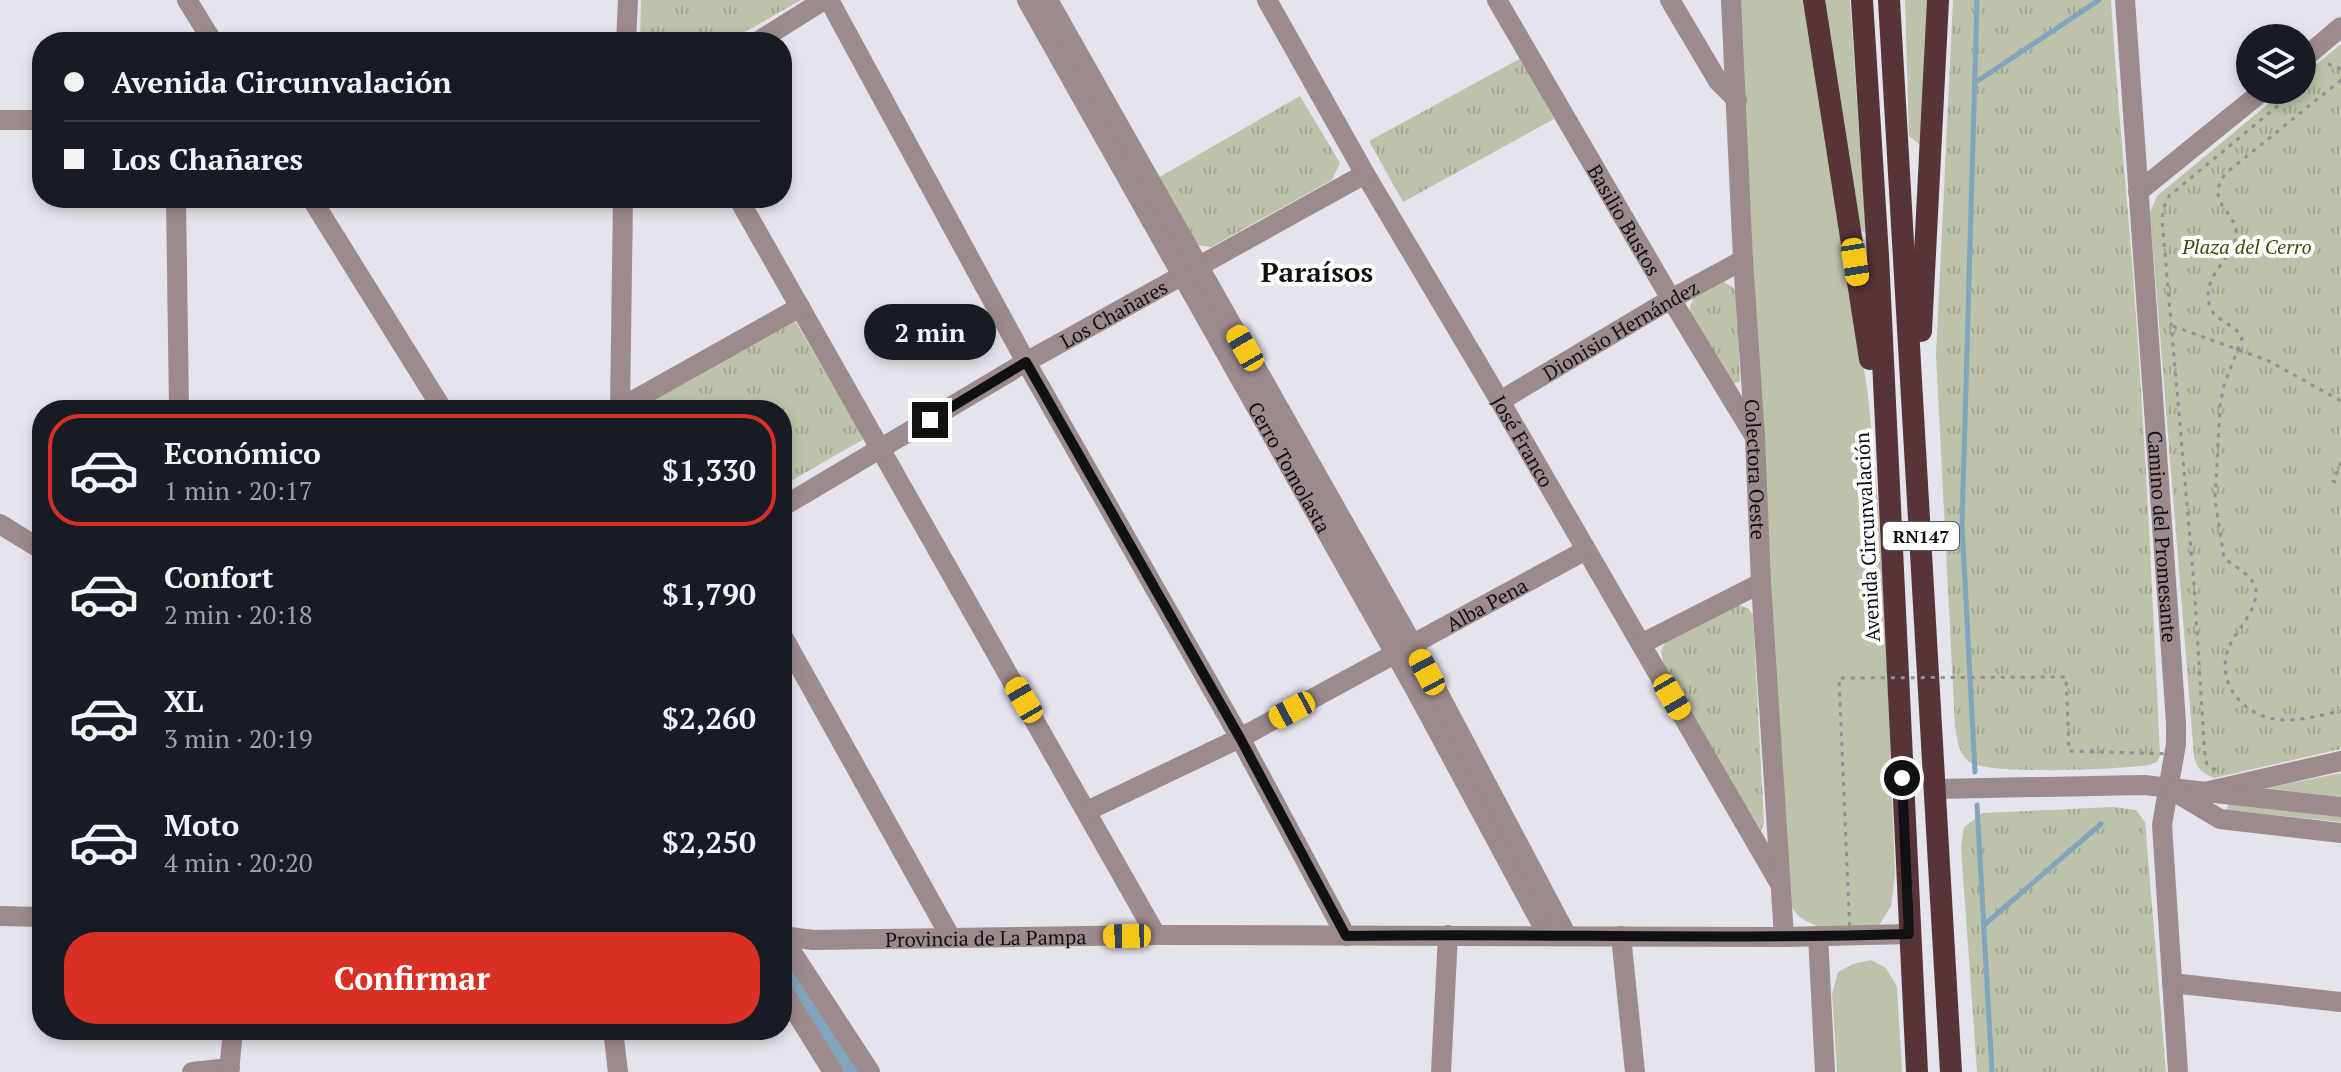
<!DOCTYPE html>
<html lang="es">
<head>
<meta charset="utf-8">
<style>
	:root { --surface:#171b24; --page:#20242c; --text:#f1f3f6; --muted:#9ea1a6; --line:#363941; --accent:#d93025 }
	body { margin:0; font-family:"PT Serif",serif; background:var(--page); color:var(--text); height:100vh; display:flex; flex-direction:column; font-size:30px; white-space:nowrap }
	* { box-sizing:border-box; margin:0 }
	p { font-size:26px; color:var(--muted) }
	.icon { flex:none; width:44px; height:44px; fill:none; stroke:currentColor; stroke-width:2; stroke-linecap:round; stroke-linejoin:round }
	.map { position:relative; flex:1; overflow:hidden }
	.sheet { position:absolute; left:32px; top:400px; width:760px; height:640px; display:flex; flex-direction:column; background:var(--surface); border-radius:32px; box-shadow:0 4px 12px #0003 }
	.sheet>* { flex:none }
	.hud { position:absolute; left:32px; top:32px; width:760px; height:176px; border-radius:32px; box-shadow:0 4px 12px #0003; display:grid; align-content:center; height:176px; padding:0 32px; background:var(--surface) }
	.buttons { position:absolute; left:2236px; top:24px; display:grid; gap:16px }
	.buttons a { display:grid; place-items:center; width:80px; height:80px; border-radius:50%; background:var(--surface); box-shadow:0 4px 12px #0003; font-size:40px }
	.end { position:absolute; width:36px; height:36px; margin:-18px; border:10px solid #111013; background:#fff; box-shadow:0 0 0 4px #fff }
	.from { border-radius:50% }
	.bubble { position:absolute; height:56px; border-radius:28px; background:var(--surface); box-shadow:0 4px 12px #0003; font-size:26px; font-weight:600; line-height:56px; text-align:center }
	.car { position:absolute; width:24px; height:48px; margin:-24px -12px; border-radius:10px; box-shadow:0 0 6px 2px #0007; background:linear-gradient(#f5c518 24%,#345 0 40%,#f5c518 0 76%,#345 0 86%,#f5c518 0) }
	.hud b { display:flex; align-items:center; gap:28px; height:76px; font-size:30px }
	.hud b+b { border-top:2px solid var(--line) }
	.hud i { width:20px; height:20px; background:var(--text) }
	ul { padding:14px 0 0; list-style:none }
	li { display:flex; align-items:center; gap:24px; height:112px; margin:0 16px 12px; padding:0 16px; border:4px solid transparent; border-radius:32px }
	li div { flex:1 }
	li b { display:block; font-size:30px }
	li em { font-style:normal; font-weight:600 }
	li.on { border-color:var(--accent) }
	li>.icon { width:72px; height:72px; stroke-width:1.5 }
	.cta { display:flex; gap:16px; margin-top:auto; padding:16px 32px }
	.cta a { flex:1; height:92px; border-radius:32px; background:var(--accent); color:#fff; font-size:32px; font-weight:600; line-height:92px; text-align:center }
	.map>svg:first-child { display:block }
	.green { fill:#bcc3aa }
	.park { fill:url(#park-tufts) }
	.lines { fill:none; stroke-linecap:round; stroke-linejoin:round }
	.stream { stroke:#80a5bc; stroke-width:5 }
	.canal { stroke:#80a5bc; stroke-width:20 }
	.path { stroke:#939197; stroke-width:3; stroke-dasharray:4 6; stroke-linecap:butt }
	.minor { stroke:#9d8a8c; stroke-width:20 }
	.tertiary { stroke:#9d8a8c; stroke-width:20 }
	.trunk { stroke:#563438; stroke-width:22 }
	.path-bridge { stroke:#939197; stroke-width:3; stroke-dasharray:4 6; stroke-linecap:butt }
	.route { stroke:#111013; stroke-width:10 }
	.labels { text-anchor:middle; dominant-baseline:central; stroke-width:8; stroke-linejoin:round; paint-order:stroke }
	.shield { fill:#fff; stroke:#58585a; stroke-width:2 }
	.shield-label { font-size:18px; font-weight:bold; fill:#111013 }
	.street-label { font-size:20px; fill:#111013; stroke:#fff }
	.park-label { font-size:20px; font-style:italic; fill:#404c10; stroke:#fff }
	.district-label { font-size:28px; font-weight:bold; fill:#111013; stroke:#fff }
</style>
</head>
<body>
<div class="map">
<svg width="2341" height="1072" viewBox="0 0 2341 1072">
	<defs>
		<pattern id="park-tufts" width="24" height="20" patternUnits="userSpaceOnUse" patternTransform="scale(2)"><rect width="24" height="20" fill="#bcc3aa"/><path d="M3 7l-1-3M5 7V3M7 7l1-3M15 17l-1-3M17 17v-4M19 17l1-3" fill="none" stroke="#a1a691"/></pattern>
	</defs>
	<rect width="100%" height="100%" fill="#e5e3eb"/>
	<g class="green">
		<path d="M1740 0H1805L1867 388C1886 549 1888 713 1895 875L1891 906 1876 930C1851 929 1806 934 1792 907 1789 900 1788 889 1787 881L1768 569Z"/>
		<polygon points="1822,0 1850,0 1866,234 1855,226"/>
		<polygon points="1905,0 1932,0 1925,149 1909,136"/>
		<polygon points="2341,773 2341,797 2266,788"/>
		<polygon points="2228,803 2341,816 2341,822 2227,810"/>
		<polygon points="782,955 857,1072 840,1072 782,981"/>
		<polygon points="1871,960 1886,968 1897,987 1902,1072 1837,1072 1832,994 1838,972 1853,964"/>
	</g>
	<g class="park">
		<polygon points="641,0 801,0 727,42 640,42"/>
		<path d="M1953 0H2111C2117 101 2128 201 2135 302 2146 453 2153 604 2160 756L2157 762 2149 765C2121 769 1985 776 1968 761 1958 752 1957 738 1955 726L1936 355Z"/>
		<path d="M2341 44V749L2214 778C2202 773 2197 769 2194 756L2150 212 2157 196 2285 90H2302V76Z"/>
		<polygon points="1521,58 1554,119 1403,202 1369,141"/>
		<polygon points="1300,96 1340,163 1332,180 1211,247 1197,245 1158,178"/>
		<polygon points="1722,281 1734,288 1737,294 1740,382 1731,384 1691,316 1690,307 1694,296"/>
		<polygon points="794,319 864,439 782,486 782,410 632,410"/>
		<polygon points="1738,605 1748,608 1753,615 1764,823 1761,831 1663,663 1661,650 1667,640"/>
		<polygon points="2113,807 2136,810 2145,822 2166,1072 1977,1072 1961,847 1964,827 1983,813"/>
	</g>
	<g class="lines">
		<g class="stream">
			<polyline points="1976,82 2099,0"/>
			<polyline points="1975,772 1962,525 1977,0"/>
			<polyline points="1977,805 1992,1072"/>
			<polyline points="1984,925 2101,824"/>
		</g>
		<polyline class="canal" points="782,963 851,1072"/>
		<g class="path">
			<polyline points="2328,64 2341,69"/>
			<path d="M2341 80 2226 173C2201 206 2244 213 2235 241 2227 263 2203 277 2209 304 2213 321 2235 323 2242 338L2224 385 2220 406 2215 500 2224 558C2235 567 2257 577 2256 593 2256 612 2236 630 2229 647 2215 680 2241 714 2274 719 2296 723 2320 715 2341 711"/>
			<polyline points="2302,86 2311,78"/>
			<polyline points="2173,326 2269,361 2341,401"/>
			<polyline points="2341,462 2333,481 2341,485"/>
			<polyline points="2216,770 2207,764 2205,758 2194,584 2162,220 2163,209 2169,196 2297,90"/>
		</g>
		<g class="minor">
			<polyline points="187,0 213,42"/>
			<polyline points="829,0 1026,362 1240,738 1346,936"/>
			<path id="s1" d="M1267 0 1365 174 1500 401 1780 884"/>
			<path id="s2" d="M1497 0 1671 299 1755 437"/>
			<polyline points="1670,0 1718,81 1737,100"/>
			<polyline points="626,42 628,0"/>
			<polyline points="757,42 824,0"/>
			<polyline points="2302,60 2341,27"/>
			<polyline points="0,120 42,120"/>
			<polyline points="2138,192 2264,90"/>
			<polyline points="176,198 179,410"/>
			<polyline points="311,198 443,410"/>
			<polyline points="738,198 1156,935"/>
			<path id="s3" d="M1500 401 1671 299 1743 260"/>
			<polyline points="620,408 800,307"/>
			<polyline points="620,410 623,198"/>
			<path id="s4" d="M782 507 1026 362 1365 174"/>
			<polyline points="0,524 42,550"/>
			<polyline points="782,635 951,938"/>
			<polyline points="1641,644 1761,583"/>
			<polyline points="2209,791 2341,761"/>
			<path id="s5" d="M1087 811 1240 738 1586 550"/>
			<polyline points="1621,936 1635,1072"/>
			<polyline points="2172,983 2341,1002"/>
			<polyline points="613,1030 618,1072"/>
			<polyline points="192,1072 230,1068"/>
			<polyline points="229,1072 233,1030"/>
			<polyline points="1441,1072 1448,935"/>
		</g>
		<g class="tertiary">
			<path id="s6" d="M1027 0 1415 689 1548 936"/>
			<polyline points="1048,0 1413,645 1567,936"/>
			<path id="s7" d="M1731 0 1743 260 1755 437 1761 583 1784 937"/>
			<path id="s8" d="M2125 0 2176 722V744L2162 825 2178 1072"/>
			<polyline points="1936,789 2144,785 2341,807"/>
			<polyline points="2173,791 2220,819 2341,833"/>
			<polyline points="0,916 42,917"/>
			<path id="s9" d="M782 936 813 940 1156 935 1784 937 1909 934"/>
			<polyline points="1818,936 1825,1072"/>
			<polyline points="782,937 870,1072"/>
			<polyline points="782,990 833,1072"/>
		</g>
		<g class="trunk">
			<polyline points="1814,0 1870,359"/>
			<polyline points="1862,0 1878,256 1917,1072"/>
			<polyline points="1889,0 1951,1072"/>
			<polyline points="1921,331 1938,0"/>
		</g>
		<polyline class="path-bridge" points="1850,936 1839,678 2066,677 2069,751 2175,754"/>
	</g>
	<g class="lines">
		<path class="route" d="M930 420 1026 362 1240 738 1346 936C1534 933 1722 940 1909 934L1902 778"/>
	</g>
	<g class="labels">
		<rect class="shield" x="1883" y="522" width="76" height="28" rx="6"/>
		<g class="shield-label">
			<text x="1921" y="536">RN147</text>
		</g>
		<g class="street-label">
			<text stroke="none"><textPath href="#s2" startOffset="254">Basilio Bustos</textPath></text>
			<text stroke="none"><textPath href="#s4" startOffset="384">Los Chañares</textPath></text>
			<text stroke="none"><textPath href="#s3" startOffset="140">Dionisio Hernández</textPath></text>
			<text stroke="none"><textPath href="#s1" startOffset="510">José Franco</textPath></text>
			<text stroke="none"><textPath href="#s6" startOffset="536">Cerro Tomolasta</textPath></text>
			<text stroke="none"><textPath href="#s7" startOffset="470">Colectora Oeste</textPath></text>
			<text stroke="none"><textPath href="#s8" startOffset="538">Camino del Promesante</textPath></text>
			<text transform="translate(1867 537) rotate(-93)">Avenida Circunvalación</text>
			<text stroke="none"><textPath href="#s5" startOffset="450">Alba Pena</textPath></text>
			<text stroke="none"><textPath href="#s9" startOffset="204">Provincia de La Pampa</textPath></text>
		</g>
		<g class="park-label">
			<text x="2247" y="246">Plaza del Cerro</text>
		</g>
		<g class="district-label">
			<text x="1317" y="271">Paraísos</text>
		</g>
	</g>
</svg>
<div class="buttons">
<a><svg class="icon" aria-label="layers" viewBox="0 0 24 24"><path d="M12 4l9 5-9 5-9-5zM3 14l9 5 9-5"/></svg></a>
</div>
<i class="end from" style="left:1902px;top:778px"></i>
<i class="end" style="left:930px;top:420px"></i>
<div class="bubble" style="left:864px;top:304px;width:132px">2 min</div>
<i class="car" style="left:1855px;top:262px;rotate:171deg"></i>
<i class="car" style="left:1245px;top:348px;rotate:330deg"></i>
<i class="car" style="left:1427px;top:672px;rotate:332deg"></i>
<i class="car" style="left:1672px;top:697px;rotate:150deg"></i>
<i class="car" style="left:1024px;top:700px;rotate:330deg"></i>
<i class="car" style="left:1292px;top:710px;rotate:242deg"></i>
<i class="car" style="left:1127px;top:936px;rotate:269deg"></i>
<div class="hud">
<b><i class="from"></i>Avenida Circunvalación</b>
<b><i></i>Los Chañares</b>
</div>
<section class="sheet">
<ul>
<li class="on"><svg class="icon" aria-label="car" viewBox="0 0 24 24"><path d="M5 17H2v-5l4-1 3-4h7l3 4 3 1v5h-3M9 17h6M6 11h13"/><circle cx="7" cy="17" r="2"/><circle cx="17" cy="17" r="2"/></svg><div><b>Económico</b><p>1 min · 20:17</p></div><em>$1,330</em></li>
<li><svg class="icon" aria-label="car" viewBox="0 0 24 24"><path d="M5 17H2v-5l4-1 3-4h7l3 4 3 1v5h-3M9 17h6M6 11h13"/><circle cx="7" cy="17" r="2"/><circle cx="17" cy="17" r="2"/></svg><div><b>Confort</b><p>2 min · 20:18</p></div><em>$1,790</em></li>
<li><svg class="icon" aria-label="car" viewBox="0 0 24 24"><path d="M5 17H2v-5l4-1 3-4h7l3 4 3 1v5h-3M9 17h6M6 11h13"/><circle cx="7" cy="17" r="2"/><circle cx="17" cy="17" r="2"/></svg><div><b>XL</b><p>3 min · 20:19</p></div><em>$2,260</em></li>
<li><svg class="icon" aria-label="car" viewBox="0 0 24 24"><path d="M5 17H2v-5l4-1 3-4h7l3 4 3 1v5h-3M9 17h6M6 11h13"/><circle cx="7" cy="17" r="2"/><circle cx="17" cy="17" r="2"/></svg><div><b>Moto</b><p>4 min · 20:20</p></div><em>$2,250</em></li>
</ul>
<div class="cta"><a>Confirmar</a></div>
</section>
</div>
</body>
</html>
